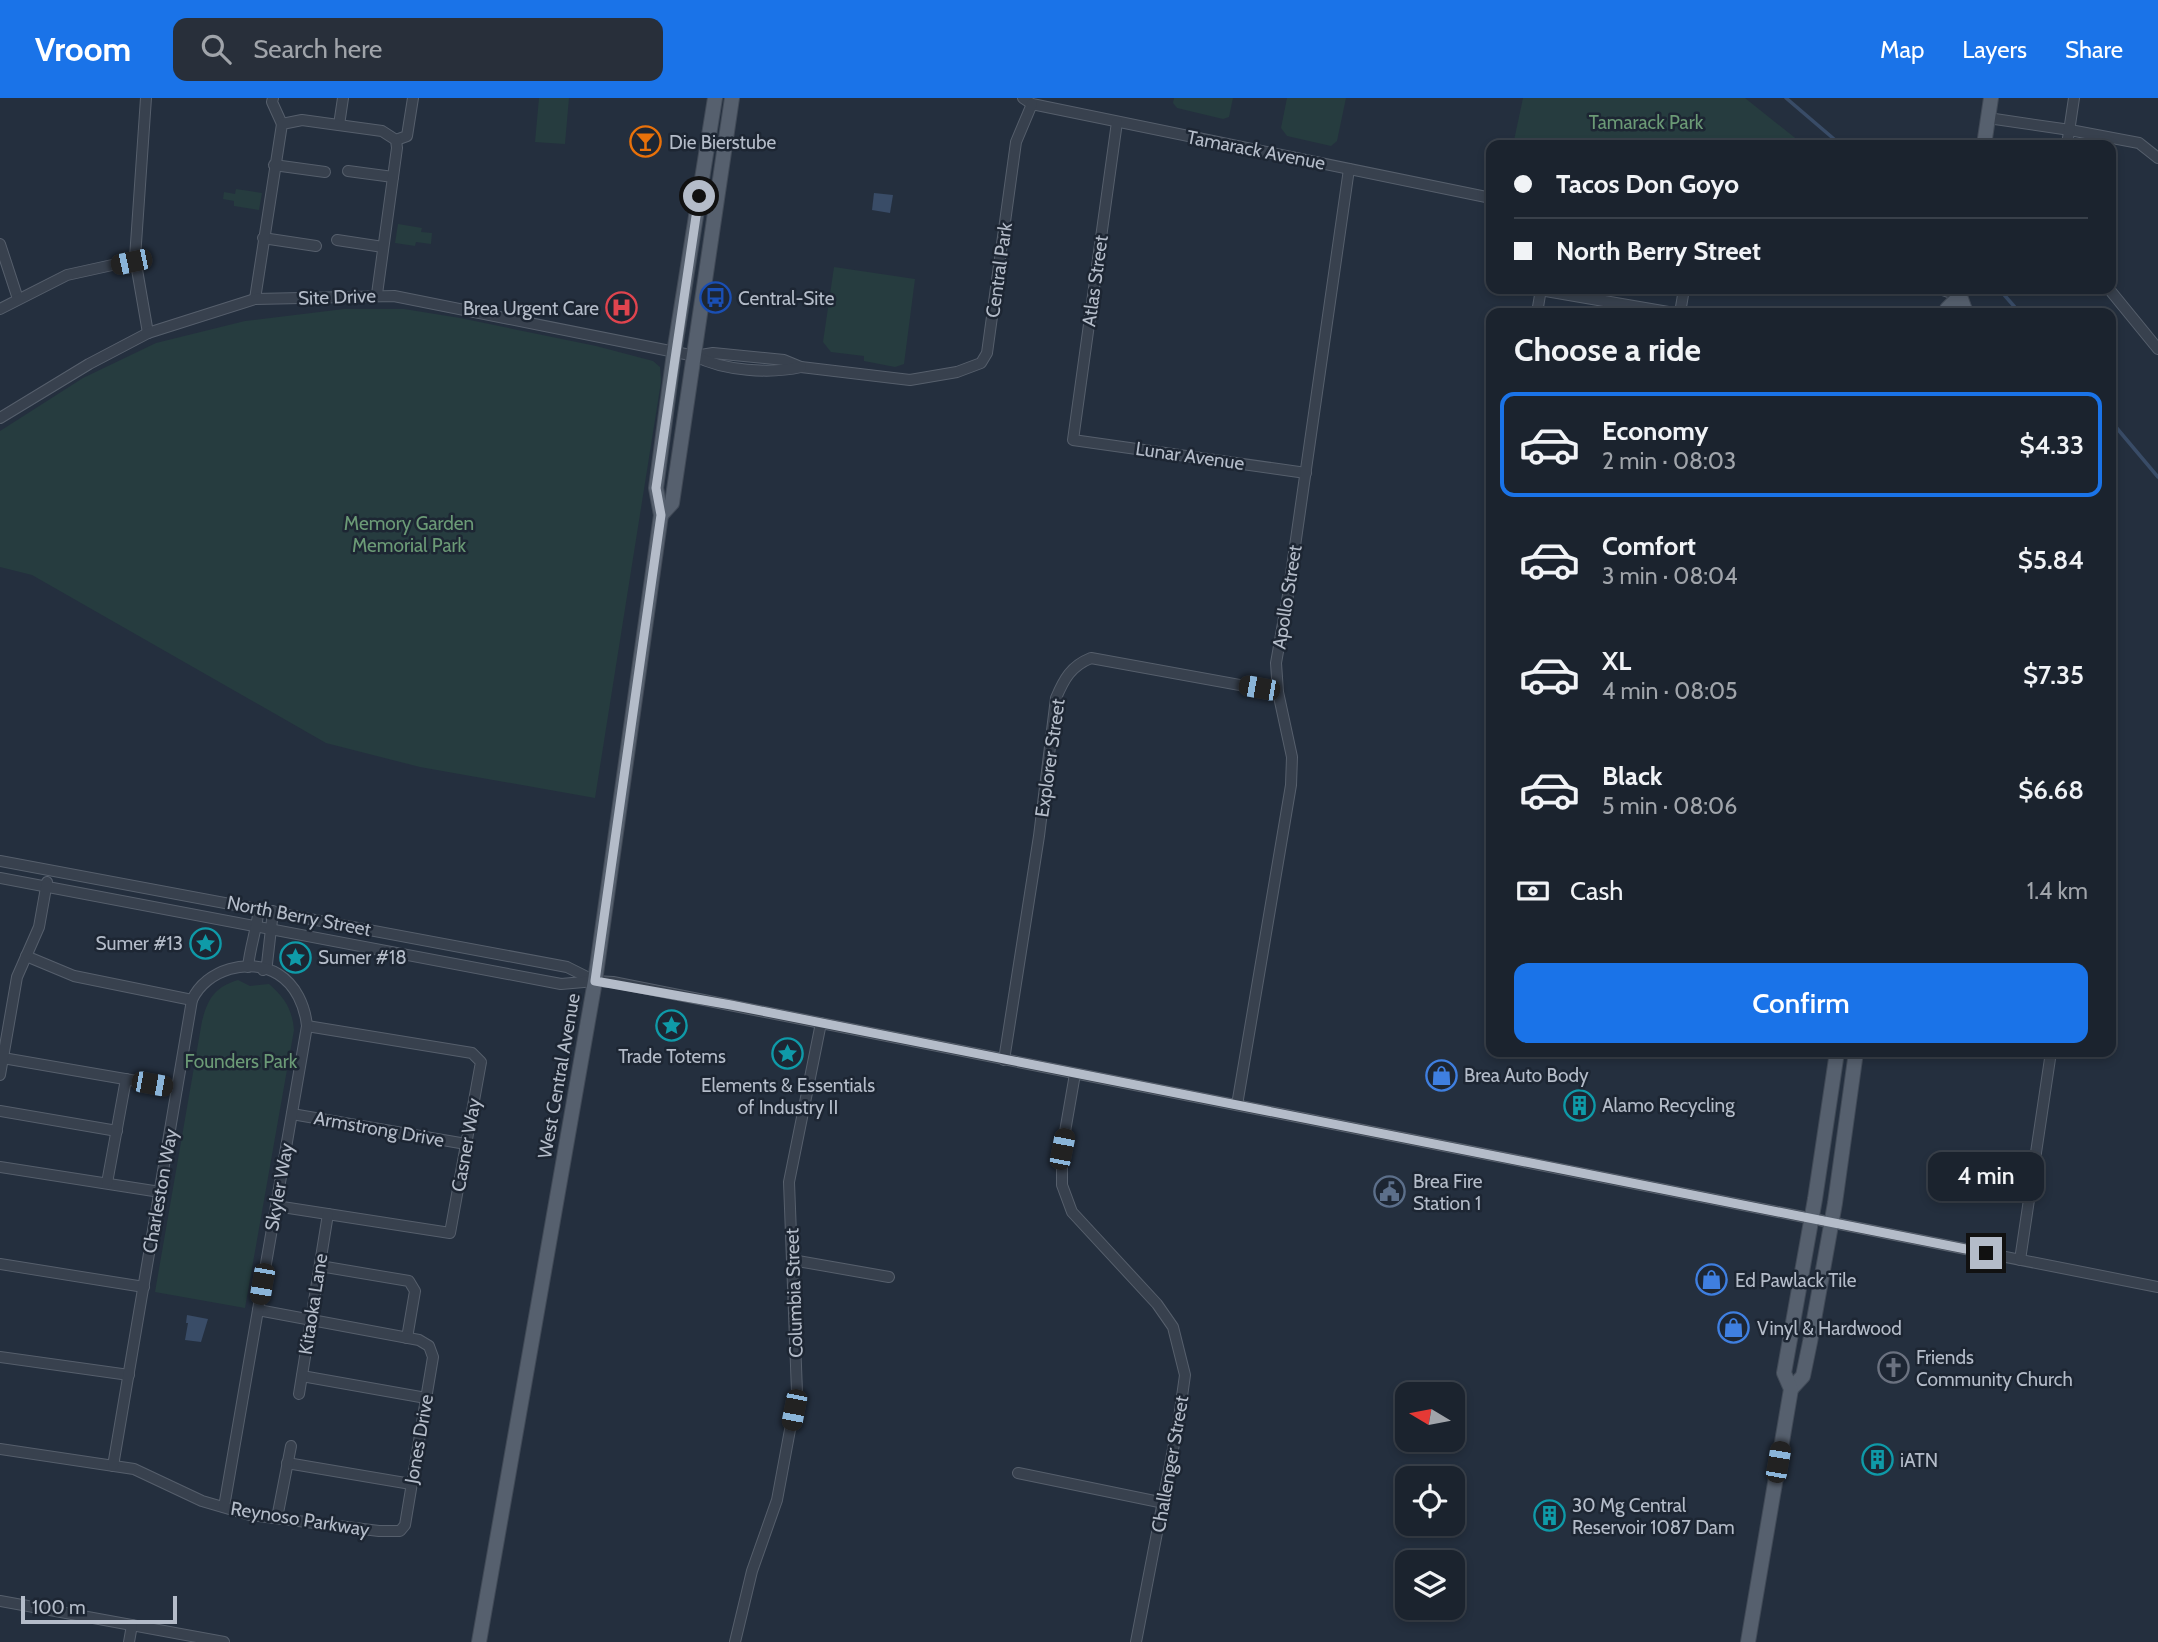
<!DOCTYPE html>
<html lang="en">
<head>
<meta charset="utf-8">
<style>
	:root { --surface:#1b232e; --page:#282f3a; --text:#f1f3f6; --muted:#a0a4aa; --line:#39404a; --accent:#1a73e8 }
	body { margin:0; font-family:Cabin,sans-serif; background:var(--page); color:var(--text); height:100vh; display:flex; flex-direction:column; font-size:26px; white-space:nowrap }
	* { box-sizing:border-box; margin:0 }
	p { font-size:23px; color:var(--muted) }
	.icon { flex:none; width:38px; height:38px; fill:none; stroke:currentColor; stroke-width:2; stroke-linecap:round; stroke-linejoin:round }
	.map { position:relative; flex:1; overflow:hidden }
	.details { position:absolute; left:1486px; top:210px; width:630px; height:749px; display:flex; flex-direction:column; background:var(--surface); border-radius:14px; box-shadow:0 4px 10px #0003,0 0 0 2px var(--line) }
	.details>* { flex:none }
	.hud { position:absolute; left:1486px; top:42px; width:630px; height:154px; border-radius:14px; box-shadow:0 4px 10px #0003,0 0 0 2px var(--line); display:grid; align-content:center; height:154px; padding:0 28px; background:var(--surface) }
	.needle { width:46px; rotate:280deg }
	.tools { position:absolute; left:1395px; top:1284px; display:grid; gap:14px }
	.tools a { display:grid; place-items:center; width:70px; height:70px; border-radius:14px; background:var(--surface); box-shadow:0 4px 10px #0003,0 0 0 2px var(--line); font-size:35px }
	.scale { position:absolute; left:21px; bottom:18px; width:156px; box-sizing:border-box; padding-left:7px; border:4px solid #b4bcc9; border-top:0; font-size:19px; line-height:24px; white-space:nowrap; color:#b4bcc9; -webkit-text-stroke:5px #1d2633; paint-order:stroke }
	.end { position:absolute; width:32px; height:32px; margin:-16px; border:9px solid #b4bcc9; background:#111; box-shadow:0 0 0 4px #111 }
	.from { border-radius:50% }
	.bubble { position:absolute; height:49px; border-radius:14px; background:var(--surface); box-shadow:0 4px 10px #0003,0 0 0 2px var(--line); font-size:23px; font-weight:600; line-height:49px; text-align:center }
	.car { position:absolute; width:21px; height:42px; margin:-21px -10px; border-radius:9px; box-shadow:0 0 5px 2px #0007; background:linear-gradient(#222 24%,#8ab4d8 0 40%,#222 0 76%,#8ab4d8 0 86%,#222 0) }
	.hud b { display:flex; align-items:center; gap:24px; height:66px; font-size:26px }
	.hud b+b { border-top:2px solid var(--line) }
	.hud i { width:18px; height:18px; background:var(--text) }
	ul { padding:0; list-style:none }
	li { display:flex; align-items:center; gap:21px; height:105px; margin:0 14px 10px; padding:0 14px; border:4px solid transparent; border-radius:14px }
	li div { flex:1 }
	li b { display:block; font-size:26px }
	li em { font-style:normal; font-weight:600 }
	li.current { border-color:var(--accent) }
	li>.icon { width:63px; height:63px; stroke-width:1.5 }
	h2 { padding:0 28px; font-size:32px; line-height:84px }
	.pay { display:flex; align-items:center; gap:18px; height:77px; padding:0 28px; font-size:26px }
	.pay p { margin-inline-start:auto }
	.cta { display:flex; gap:14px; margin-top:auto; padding:14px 28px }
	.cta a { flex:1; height:80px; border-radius:14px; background:var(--accent); color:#fff; font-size:28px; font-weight:600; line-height:80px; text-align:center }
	header { display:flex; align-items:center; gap:42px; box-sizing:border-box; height:98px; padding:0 35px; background:var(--accent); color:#fff }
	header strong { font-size:33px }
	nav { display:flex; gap:38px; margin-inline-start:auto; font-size:24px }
	.search { width:490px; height:63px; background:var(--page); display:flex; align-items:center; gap:18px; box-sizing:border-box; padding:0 24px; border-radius:14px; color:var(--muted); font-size:26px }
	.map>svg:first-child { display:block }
	.green { fill:#263c3f }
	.water { fill:#394c67 }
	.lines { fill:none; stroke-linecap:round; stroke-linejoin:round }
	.stream { stroke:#394c67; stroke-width:3.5 }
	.minor-casing { stroke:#565f6c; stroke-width:12 }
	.major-casing { stroke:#414a57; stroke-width:16 }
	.minor { stroke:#38414e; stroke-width:10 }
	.major { stroke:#56606e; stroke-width:14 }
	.route { stroke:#b4bcc9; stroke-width:9 }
	.labels { text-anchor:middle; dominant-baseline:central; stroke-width:5; stroke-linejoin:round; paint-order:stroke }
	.park-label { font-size:19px; fill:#6b9a76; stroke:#1d2633 }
	.poi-label { font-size:19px; fill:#b4bcc9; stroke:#1d2633; text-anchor:start }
	.street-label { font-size:19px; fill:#b4bcc9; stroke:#1d2633 }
</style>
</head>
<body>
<header>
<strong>Vroom</strong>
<div class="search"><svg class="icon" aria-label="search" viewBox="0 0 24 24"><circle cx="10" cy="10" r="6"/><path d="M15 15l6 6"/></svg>Search here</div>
<nav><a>Map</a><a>Layers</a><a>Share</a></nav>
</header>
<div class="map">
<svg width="2158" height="1544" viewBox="0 0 2158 1544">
	<rect width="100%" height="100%" fill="#242f3e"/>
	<g class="green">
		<polygon points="539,0 569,0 565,46 535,44"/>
		<polygon points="1174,0 1233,0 1229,19 1223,21 1177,10 1173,5"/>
		<polygon points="1287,0 1346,0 1337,43 1331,48 1287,38 1281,30"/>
		<polygon points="1523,0 1745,0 1804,47 1513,47"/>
		<polygon points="236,91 262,95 259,112 234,108 234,103 223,101 224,94 235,96"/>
		<polygon points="398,126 422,130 421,134 432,135 431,146 416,144 415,148 395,145"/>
		<polygon points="834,169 915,181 904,266 895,269 864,263 864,258 831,254 823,244"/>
		<polygon points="344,211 404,211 460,220 596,248 653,263 660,269 661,284 595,700 420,669 326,645 32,477 0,469 0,333 83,280 156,245 245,223"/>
		<path d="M238 882 250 888 269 886C285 900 292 911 294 932L245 1210 155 1194 202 923C208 900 215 889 238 882Z"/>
	</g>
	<g class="water">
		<polygon points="874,95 893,97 890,115 872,112"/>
		<polygon points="187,1217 208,1221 201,1244 185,1242 188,1225 186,1225"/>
	</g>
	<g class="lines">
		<g class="stream">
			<polyline points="1786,0 1841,47"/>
			<polyline points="1999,191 2020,215"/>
			<polyline points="2110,322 2158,379"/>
		</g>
		<defs>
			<g id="minor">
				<polyline points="146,0 135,160 148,235"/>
				<polyline points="273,0 272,4 282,26"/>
				<polyline points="1023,0 1032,6 1491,100"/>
				<polyline points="1988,20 2070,32 2139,45 2158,60"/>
				<polyline points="1117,24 1073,342 1306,375"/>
				<polyline points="339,27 343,0"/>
				<polyline points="396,42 407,38 413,0"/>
				<polyline points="2067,47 2074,0"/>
				<polyline points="274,67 325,74"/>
				<polyline points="348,73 393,79"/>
				<polyline points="263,140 316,148"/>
				<polyline points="337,142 383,149"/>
				<polyline points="0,146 18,201"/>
				<polyline points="1940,191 1960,198"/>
				<polyline points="2109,191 2158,251"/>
				<polyline points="1540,192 1674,215"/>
				<polyline points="255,201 282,26 302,22 382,33 396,42 397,50 377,196"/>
				<polyline points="0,211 67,177 135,162"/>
				<polyline points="1537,215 1541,191"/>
				<polyline points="1680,215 1684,191"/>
				<polyline points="695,258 713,255 784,262 801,269 910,282 957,274 981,265 987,255 1016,44 1032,6"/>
				<path d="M0 320 89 266 148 235 255 201 394 198 695 258C724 273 770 276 801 269"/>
				<polyline points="0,763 567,869 595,883"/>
				<polyline points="0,780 561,886 595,883 613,884 2158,1189"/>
				<polyline points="26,858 74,878 192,902"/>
				<path d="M248 869C250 849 257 830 259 810"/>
				<polyline points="263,872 267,866 273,813"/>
				<polyline points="3,960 177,990"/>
				<path d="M1004 962 1039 738 1056 600C1064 581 1071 568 1091 560L1278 594"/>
				<polyline points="1075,976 1062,1051 1062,1087 1072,1114 1157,1206 1173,1229 1185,1277 1179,1320 1136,1544"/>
				<polyline points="0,977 17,879 39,829 47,784"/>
				<polyline points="1237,1007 1291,687 1292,659 1278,594 1276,565 1288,497 1349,71"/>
				<polyline points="0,1013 117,1033"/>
				<polyline points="292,1016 466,1046"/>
				<polyline points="0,1069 160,1094"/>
				<polyline points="107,1085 126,981"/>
				<polyline points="276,1108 450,1135 481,964 472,955 307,928"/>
				<polyline points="792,1162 889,1179"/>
				<polyline points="2020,1162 2051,954"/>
				<polyline points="0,1166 144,1189"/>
				<polyline points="320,1168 409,1183 415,1193 407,1240"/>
				<polyline points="0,1259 129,1277"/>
				<polyline points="302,1278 426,1300"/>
				<polyline points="299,1296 328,1116"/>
				<polyline points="0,1351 134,1371 202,1403 250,1417 379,1433 400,1433 405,1427 433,1259 429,1248 419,1242 258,1212"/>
				<polyline points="287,1365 411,1386"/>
				<path d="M113 1368 192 902C206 871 250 859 278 876 296 887 305 908 307 928L224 1409"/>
				<polyline points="1018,1375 1164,1405"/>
				<polyline points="277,1420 291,1348"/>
				<polyline points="0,1503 224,1544"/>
				<polyline points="129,1544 132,1527"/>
				<polyline points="735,1544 752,1473 777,1402 797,1294 789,1084 821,925"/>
			</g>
			<g id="major">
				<polyline points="1984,47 1991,0"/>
				<polyline points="1961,191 1960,198 1966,215"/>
				<polyline points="1946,215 1947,211 1960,198"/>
				<polyline points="661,417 672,405 732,0"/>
				<polyline points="1791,1291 1803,1278 1810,1244 1835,1105 1856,954"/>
				<polyline points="479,1544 595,883 661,417 656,390 674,255 715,0"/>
				<polyline points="1748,1544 1791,1291 1784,1275 1815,1101 1837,954"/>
			</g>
		</defs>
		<use href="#minor" class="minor-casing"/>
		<use href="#major" class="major-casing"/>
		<use href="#minor" class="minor"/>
		<use href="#major" class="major"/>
	</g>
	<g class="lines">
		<polyline class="route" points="699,98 656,390 661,417 595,883 731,907 1986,1155"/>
	</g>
	<defs>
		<symbol id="bar-ring" viewBox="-11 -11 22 22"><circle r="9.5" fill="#1d2633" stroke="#e8710a" stroke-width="1.5"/><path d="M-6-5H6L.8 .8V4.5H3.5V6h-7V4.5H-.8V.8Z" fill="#e8710a"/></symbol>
		<symbol id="bus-ring" viewBox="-11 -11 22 22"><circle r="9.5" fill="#1d2633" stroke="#1a4fb4" stroke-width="1.5"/><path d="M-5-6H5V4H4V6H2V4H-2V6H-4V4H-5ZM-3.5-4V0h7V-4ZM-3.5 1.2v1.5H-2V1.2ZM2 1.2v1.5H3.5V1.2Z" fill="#1a4fb4"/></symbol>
		<symbol id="hospital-ring" viewBox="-11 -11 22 22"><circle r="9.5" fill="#1d2633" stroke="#e0444e" stroke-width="1.5"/><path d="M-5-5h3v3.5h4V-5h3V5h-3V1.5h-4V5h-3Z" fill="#e0444e"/></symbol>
		<symbol id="sight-ring" viewBox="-11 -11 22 22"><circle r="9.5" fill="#1d2633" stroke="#0f9aa8" stroke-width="1.5"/><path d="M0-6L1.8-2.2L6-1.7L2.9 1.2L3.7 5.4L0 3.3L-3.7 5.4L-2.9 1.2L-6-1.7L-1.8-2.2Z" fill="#0f9aa8"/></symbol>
		<symbol id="shop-ring" viewBox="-11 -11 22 22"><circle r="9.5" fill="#1d2633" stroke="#3f7fe0" stroke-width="1.5"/><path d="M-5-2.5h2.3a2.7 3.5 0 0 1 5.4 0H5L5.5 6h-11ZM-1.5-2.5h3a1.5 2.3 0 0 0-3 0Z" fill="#3f7fe0"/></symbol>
		<symbol id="building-ring" viewBox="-11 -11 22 22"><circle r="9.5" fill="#1d2633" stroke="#0f9aa8" stroke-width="1.5"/><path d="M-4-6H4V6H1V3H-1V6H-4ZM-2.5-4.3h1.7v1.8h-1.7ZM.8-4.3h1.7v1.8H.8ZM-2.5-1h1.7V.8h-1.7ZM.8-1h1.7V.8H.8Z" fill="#0f9aa8"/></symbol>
		<symbol id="civic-ring" viewBox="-11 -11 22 22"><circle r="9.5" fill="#1d2633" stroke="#5c6f8a" stroke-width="1.5"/><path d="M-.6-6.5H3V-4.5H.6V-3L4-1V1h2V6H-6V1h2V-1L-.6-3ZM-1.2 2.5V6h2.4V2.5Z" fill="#5c6f8a"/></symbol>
		<symbol id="church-ring" viewBox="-11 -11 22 22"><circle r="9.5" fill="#1d2633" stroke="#6b7280" stroke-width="1.5"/><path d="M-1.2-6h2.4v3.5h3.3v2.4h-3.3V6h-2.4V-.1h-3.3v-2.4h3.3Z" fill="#6b7280"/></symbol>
	</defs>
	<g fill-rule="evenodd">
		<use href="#bar-ring" x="628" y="26" width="35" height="35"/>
		<use href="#bus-ring" x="698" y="182" width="35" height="35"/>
		<use href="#hospital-ring" x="604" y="192" width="35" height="35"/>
		<use href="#sight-ring" x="188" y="828" width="35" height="35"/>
		<use href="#sight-ring" x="278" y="842" width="35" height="35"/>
		<use href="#sight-ring" x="654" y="910" width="35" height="35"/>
		<use href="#sight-ring" x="770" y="938" width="35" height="35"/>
		<use href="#shop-ring" x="1424" y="960" width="35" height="35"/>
		<use href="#building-ring" x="1562" y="990" width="35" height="35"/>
		<use href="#civic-ring" x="1372" y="1076" width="35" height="35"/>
		<use href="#shop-ring" x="1694" y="1164" width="35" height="35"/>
		<use href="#shop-ring" x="1716" y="1212" width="35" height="35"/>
		<use href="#church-ring" x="1876" y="1252" width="35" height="35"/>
		<use href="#building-ring" x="1860" y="1344" width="35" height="35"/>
		<use href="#building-ring" x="1532" y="1400" width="35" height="35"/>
	</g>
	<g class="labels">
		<g class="park-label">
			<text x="1646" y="24">Tamarack Park</text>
			<text x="409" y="425">Memory Garden<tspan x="409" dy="22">Memorial Park</tspan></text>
			<text x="241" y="963">Founders Park</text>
		</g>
		<g class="poi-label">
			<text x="669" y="44">Die Bierstube</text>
			<text x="738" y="200">Central-Site</text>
			<text x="599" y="210" text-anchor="end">Brea Urgent Care</text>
			<text x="183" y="845" text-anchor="end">Sumer #13</text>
			<text x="318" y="859">Sumer #18</text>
			<text x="672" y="958" text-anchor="middle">Trade Totems</text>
			<text x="1464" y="977">Brea Auto Body</text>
			<text x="788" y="987" text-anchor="middle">Elements &amp; Essentials<tspan x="788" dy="22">of Industry II</tspan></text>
			<text x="1602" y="1007">Alamo Recycling</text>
			<text x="1413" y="1083">Brea Fire<tspan x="1413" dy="22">Station 1</tspan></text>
			<text x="1735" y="1182">Ed Pawlack Tile</text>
			<text x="1757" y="1230">Vinyl &amp; Hardwood</text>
			<text x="1916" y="1259">Friends<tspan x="1916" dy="22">Community Church</tspan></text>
			<text x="1900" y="1362">iATN</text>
			<text x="1572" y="1407">30 Mg Central<tspan x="1572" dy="22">Reservoir 1087 Dam</tspan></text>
		</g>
		<g class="street-label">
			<text transform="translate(1256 52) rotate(11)">Tamarack Avenue</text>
			<text transform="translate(999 172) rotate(-82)">Central Park</text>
			<text transform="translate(1095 183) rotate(-82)">Atlas Street</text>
			<text transform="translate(337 199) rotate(-2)">Site Drive</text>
			<text transform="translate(1190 358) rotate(8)">Lunar Avenue</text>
			<text transform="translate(1287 499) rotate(-81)">Apollo Street</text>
			<text transform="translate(1050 660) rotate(-82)">Explorer Street</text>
			<text transform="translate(299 818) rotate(11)">North Berry Street</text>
			<text transform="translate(559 978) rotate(-80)">West Central Avenue</text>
			<text transform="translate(379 1031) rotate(10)">Armstrong Drive</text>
			<text transform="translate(466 1047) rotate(-80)">Casner Way</text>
			<text transform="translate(279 1089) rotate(-80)">Skyler Way</text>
			<text transform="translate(160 1093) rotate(-80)">Charleston Way</text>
			<text transform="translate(794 1195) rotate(-92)">Columbia Street</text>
			<text transform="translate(313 1206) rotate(-81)">Kitaoka Lane</text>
			<text transform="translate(419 1341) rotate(-80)">Jones Drive</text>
			<text transform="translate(1170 1366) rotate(-80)">Challenger Street</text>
			<text transform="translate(300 1421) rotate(9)">Reynoso Parkway</text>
		</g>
	</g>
</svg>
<div class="tools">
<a><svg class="needle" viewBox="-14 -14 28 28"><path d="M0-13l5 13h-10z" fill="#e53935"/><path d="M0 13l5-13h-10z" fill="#a0a4aa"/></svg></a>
<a><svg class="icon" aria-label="locate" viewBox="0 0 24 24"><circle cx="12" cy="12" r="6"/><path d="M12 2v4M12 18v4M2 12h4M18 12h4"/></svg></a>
<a><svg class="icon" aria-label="layers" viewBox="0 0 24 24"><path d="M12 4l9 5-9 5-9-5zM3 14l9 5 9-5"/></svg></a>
</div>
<div class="scale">100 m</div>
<i class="end from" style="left:699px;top:98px"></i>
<i class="end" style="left:1986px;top:1155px"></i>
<div class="bubble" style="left:1928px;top:1054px;width:116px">4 min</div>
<i class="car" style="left:131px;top:164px;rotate:258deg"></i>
<i class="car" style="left:1259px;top:590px;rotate:280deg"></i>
<i class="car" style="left:152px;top:986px;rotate:100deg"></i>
<i class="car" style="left:1062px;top:1051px;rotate:11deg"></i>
<i class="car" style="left:262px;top:1186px;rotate:190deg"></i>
<i class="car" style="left:794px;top:1312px;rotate:191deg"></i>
<i class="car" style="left:1778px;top:1364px;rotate:10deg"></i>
<div class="hud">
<b><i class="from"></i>Tacos Don Goyo</b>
<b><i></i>North Berry Street</b>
</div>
<section class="details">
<h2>Choose a ride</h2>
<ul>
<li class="current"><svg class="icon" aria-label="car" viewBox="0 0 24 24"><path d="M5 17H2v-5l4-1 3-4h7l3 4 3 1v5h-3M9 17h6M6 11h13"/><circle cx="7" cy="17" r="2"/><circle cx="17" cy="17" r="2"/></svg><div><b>Economy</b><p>2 min · 08:03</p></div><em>$4.33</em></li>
<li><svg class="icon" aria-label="car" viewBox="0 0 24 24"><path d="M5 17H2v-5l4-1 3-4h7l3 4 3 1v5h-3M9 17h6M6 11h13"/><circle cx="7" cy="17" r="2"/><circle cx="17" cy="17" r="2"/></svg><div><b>Comfort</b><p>3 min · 08:04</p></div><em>$5.84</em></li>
<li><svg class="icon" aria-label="car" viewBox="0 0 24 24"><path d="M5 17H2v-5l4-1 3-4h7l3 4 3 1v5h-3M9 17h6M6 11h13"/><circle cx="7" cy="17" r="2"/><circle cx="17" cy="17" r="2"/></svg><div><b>XL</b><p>4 min · 08:05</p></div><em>$7.35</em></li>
<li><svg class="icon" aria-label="car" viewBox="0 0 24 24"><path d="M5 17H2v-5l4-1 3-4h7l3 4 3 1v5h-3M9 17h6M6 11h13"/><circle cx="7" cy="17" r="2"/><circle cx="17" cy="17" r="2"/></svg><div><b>Black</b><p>5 min · 08:06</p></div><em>$6.68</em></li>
</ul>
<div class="pay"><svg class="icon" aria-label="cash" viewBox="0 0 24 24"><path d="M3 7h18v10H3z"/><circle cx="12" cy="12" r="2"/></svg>Cash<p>1.4 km</p></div>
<div class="cta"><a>Confirm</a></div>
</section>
</div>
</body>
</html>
